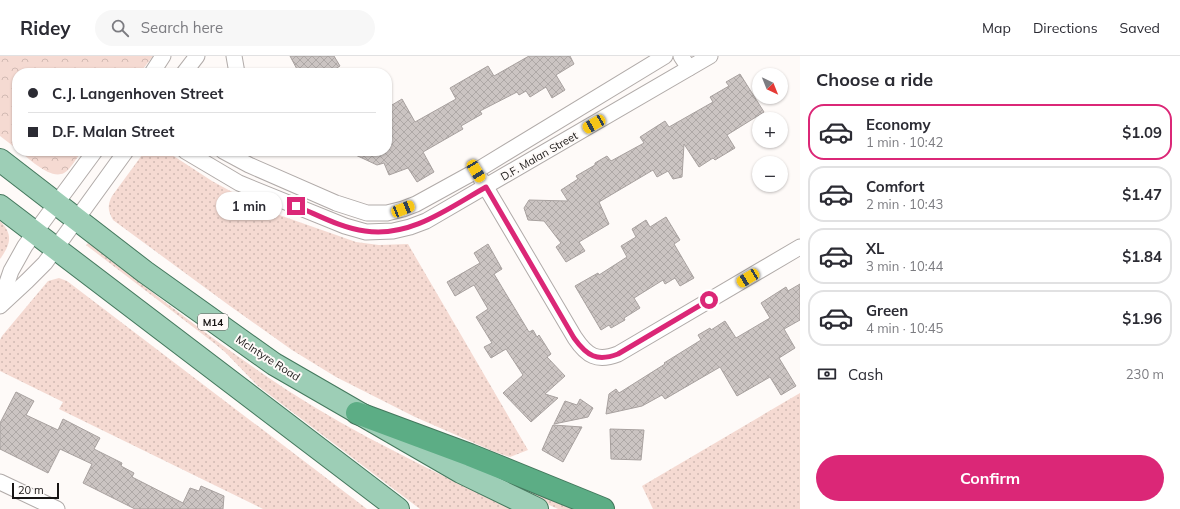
<!DOCTYPE html>
<html lang="en">
<head>
<meta charset="utf-8">
<style>
	:root { --surface:#fff; --page:#f7f7f7; --text:#2b2b33; --muted:#7c7c81; --line:#e1e1e2; --accent:#db2777 }
	body { margin:0; font-family:Mulish,sans-serif; background:var(--page); color:var(--text); height:100vh; display:flex; flex-direction:column; font-size:15px; white-space:nowrap }
	* { box-sizing:border-box; margin:0 }
	p { font-size:13px; color:var(--muted) }
	.icon { flex:none; width:22px; height:22px; fill:none; stroke:currentColor; stroke-width:2; stroke-linecap:round; stroke-linejoin:round }
	.map { position:relative; flex:1; overflow:hidden }
	.sheet { display:flex; flex-direction:column; background:var(--surface); width:380px }
	.sheet>* { flex:none }
	.banner { position:absolute; left:12px; top:12px; width:380px; height:88px; border-radius:16px; box-shadow:0 1px 3px #0004; display:grid; align-content:center; height:88px; padding:0 16px; background:var(--surface) }
	.needle { width:26px; rotate:137deg }
	.tools { position:absolute; left:752px; top:12px; display:grid; gap:8px }
	.tools a { display:grid; place-items:center; width:36px; height:36px; border-radius:50%; background:var(--surface); box-shadow:0 1px 3px #0004; font-size:20px }
	.scale { position:absolute; left:12px; bottom:10px; width:47px; box-sizing:border-box; padding-left:4px; border:2px solid #181514; border-top:0; font-size:11px; line-height:14px; white-space:nowrap; color:#181514; -webkit-text-stroke:3px #fefaf8; paint-order:stroke }
	.end { position:absolute; width:18px; height:18px; margin:-9px; border:5px solid #db2777; background:#fff; box-shadow:0 0 0 2px #fff }
	.from { border-radius:50% }
	.bubble { position:absolute; height:28px; border-radius:14px; background:var(--surface); box-shadow:0 1px 3px #0004; font-size:13px; font-weight:700; line-height:28px; text-align:center }
	.car { position:absolute; width:12px; height:24px; margin:-12px -6px; border-radius:5px; box-shadow:0 0 3px 1px #0007; background:linear-gradient(#f5c518 24%,#345 0 40%,#f5c518 0 76%,#345 0 86%,#f5c518 0) }
	.banner b { display:flex; align-items:center; gap:14px; height:38px; font-size:15px }
	.banner b+b { border-top:1px solid var(--line) }
	.banner i { width:10px; height:10px; background:var(--text) }
	ul { padding:0; list-style:none }
	li { display:flex; align-items:center; gap:12px; height:56px; margin:0 8px 6px; padding:0 8px; border:2px solid var(--line); border-radius:16px }
	li div { flex:1 }
	li b { display:block; font-size:15px }
	li em { font-style:normal; font-weight:700 }
	li.on { border-color:var(--accent) }
	li>.icon { width:36px; height:36px; stroke-width:1.5 }
	h2 { padding:0 16px; font-size:18px; line-height:48px }
	.pay { display:flex; align-items:center; gap:10px; height:44px; padding:0 16px; font-size:15px }
	.pay p { margin-inline-start:auto }
	.primary-button { display:flex; gap:8px; margin-top:auto; padding:8px 16px }
	.primary-button a { flex:1; height:46px; border-radius:24px; background:var(--accent); color:#fff; font-size:16px; font-weight:700; line-height:46px; text-align:center }
	header { display:flex; align-items:center; gap:24px; box-sizing:border-box; height:56px; padding:0 20px; background:var(--surface); border-bottom:1px solid var(--line) }
	header strong { font-size:19px }
	nav { display:flex; gap:22px; margin-inline-start:auto; font-size:14px }
	.search { width:280px; height:36px; background:var(--page); display:flex; align-items:center; gap:10px; box-sizing:border-box; padding:0 14px; border-radius:22px; color:var(--muted); font-size:15px }
	main { display:flex; flex:1; min-height:0 }
	.map>svg:first-child { display:block }
	.grass { fill:url(#grass-dots) }
	.forest { fill:url(#forest-crowns) }
	.building { fill:url(#building-cross-hatch); stroke:#a8a19f }
	.lines { fill:none; stroke-linecap:round; stroke-linejoin:round }
	.minor-casing { stroke:#b1aba9; stroke-width:17 }
	.primary-casing { stroke:#44785d; stroke-width:24 }
	.motorway-casing { stroke:#44785d; stroke-width:24 }
	.minor { stroke:#fff; stroke-width:15 }
	.primary { stroke:#9dceb6; stroke-width:22 }
	.motorway { stroke:#5cad85; stroke-width:22 }
	.route { stroke:#db2777; stroke-width:5 }
	.labels { text-anchor:middle; dominant-baseline:central; stroke-width:4; stroke-linejoin:round; paint-order:stroke }
	.shield { fill:#fefaf8; stroke:#5d5a58; stroke-width:1 }
	.shield-label { font-size:10px; font-weight:bold; fill:#181514 }
	.street-label { font-size:11px; fill:#181514; stroke:#fefaf8 }
</style>
</head>
<body>
<header>
<strong>Ridey</strong>
<div class="search"><svg class="icon" aria-label="search" viewBox="0 0 24 24"><circle cx="10" cy="10" r="6"/><path d="M15 15l6 6"/></svg>Search here</div>
<nav><a>Map</a><a>Directions</a><a>Saved</a></nav>
</header>
<main>
<div class="map">
<svg width="800" height="453" viewBox="0 0 800 453">
	<defs>
		<pattern id="grass-dots" width="8" height="8" patternUnits="userSpaceOnUse"><rect width="8" height="8" fill="#f5dad2"/><path d="M2 2h.1M6 6h.1" fill="none" stroke="#d1bab3" stroke-width="1.8" stroke-linecap="round"/></pattern>
		<pattern id="forest-crowns" width="20" height="18" patternUnits="userSpaceOnUse"><rect width="20" height="18" fill="#f5dad2"/><path d="M2 6a3 3 0 1 1 6 0M12 15a3 3 0 1 1 6 0" fill="none" stroke="#d1bab3"/></pattern>
		<pattern id="building-cross-hatch" width="8" height="8" patternUnits="userSpaceOnUse"><rect width="8" height="8" fill="#cbc4c2"/><path d="M0 0l8 8M0 8l8-8" fill="none" stroke="#aea8a6"/></pattern>
	</defs>
	<rect width="100%" height="100%" fill="#fefaf8"/>
	<g class="grass">
		<path d="M145 95H166L212 125 265 154 356 186 379 189 408 188 528 394 510 401 495 396 415 361 336 321 292 294 230 250 113 164C108 155 107 150 112 140Z"/>
		<path d="M0 165C14 179 10 189 0 203Z"/>
		<path d="M88 187C153 236 218 289 287 334 358 380 436 416 511 453H420L258 330 226 297 214 287 86 189Z"/>
		<polygon points="59,222 67,225 367,453 263,453 59,353 63,346 0,315 0,284 2,280 48,225"/>
		<polygon points="800,337 800,453 653,453 642,430"/>
		<polygon points="525,433 572,453 558,453 523,437"/>
	</g>
	<g class="forest">
		<polygon points="0,0 153,0 140,17 17,17 17,93 0,80"/>
		<path d="M19 95H82C77 101 71 113 64 117 50 124 30 103 19 95Z"/>
	</g>
	<g class="building">
		<polygon points="290,0 334,0 340,10 329,17 299,17"/>
		<polygon points="529,0 570,0 574,8 556,19 565,34 552,42 546,31 530,41 526,35 519,39 517,36 480,55 482,58 461,70 463,73 423,96 434,116 417,126 408,112 389,119 384,107 377,109 347,95 387,95 387,52 402,43 415,66 456,43 450,32 488,10 494,20"/>
		<polygon points="740,18 764,56 727,79 735,92 715,104 713,102 699,111 684,88 682,121 673,123 668,115 657,121 653,114 599,146 609,168 579,186 585,195 566,206 556,191 561,187 544,165 528,164 524,152 529,144 568,145 561,134 578,123 576,120 595,109 595,107 607,100 611,105 644,87 640,81 665,65 669,71 713,46 710,41 729,30 726,26"/>
		<polygon points="666,161 680,184 674,188 694,222 680,230 675,222 665,228 663,224 634,242 640,252 624,262 625,264 611,272 609,269 601,274 575,230 598,217 599,219 627,201 621,190 636,181 632,173 646,164 650,171"/>
		<polygon points="488,188 502,213 494,218 529,276 533,274 537,281 539,279 551,298 547,301 565,320 545,338 558,342 531,366 503,337 523,319 506,293 491,302 484,291 492,287 476,261 488,253 474,229 455,240 447,226 480,207 474,197"/>
		<polygon points="800,228 800,264 784,273 795,292 779,302 796,330 781,339 770,321 737,340 720,311 665,343 662,339 642,350 606,358 609,338 616,333 619,337 665,308 664,307 701,284 698,279 710,272 711,274 725,265 736,282 770,262 761,247 786,231 788,235"/>
		<polygon points="16,336 34,345 26,359 58,374 63,363 100,382 94,393 122,407 121,410 134,417 132,421 183,447 190,432 199,435 201,430 224,440 223,453 135,453 83,427 92,408 60,393 48,417 0,393 0,367"/>
		<polygon points="580,343 593,352 588,361 554,368 565,345 577,349"/>
		<polygon points="553,369 582,371 563,406 542,394"/>
		<polygon points="610,373 644,374 641,404 611,403"/>
	</g>
	<g class="lines">
		<defs>
			<g id="minor">
				<polyline points="234,0 237,17"/>
				<polyline points="681,0 689,12"/>
				<polyline points="152,17 163,0"/>
				<polyline points="184,17 197,0"/>
				<polyline points="185,95 239,127 345,170 366,176 393,175 410,171 426,165 710,0"/>
				<polyline points="223,95 249,109 336,147 367,157 387,157 403,153 416,148 476,115 665,0"/>
				<path d="M481 123 575 282C587 300 597 306 618 298L800 191"/>
				<polyline points="0,247 11,215 25,190 95,95"/>
				<polyline points="0,250 27,225 45,207 126,95"/>
				<polyline points="0,426 57,453"/>
			</g>
			<g id="primary">
				<polyline points="0,104 145,216 274,308 461,416 537,453"/>
				<polyline points="0,150 398,453"/>
			</g>
			<polyline id="motorway" points="357,357 470,399 603,453"/>
		</defs>
		<use href="#minor" class="minor-casing"/>
		<use href="#primary" class="primary-casing"/>
		<use href="#motorway" class="motorway-casing"/>
		<use href="#minor" class="minor"/>
		<use href="#primary" class="primary"/>
		<use href="#motorway" class="motorway"/>
	</g>
	<g class="lines">
		<path class="route" d="M296 150C318 159 341 172 365 175 410 182 449 152 486 131L574 282C587 300 597 306 618 298L709 244"/>
	</g>
	<g class="labels">
		<rect class="shield" x="198" y="258" width="30" height="16" rx="3"/>
		<g class="shield-label">
			<text x="213" y="266">M14</text>
		</g>
		<g class="street-label">
			<text transform="translate(539 100) rotate(-30)">D.F. Malan Street</text>
			<text transform="translate(268 302) rotate(33)">McIntyre Road</text>
		</g>
	</g>
</svg>
<div class="tools">
<a><svg class="needle" viewBox="-14 -14 28 28"><path d="M0-13l5 13h-10z" fill="#e53935"/><path d="M0 13l5-13h-10z" fill="#7c7c81"/></svg></a>
<a>+</a>
<a>−</a>
</div>
<div class="scale">20 m</div>
<i class="end from" style="left:709px;top:244px"></i>
<i class="end" style="left:296px;top:150px"></i>
<div class="bubble" style="left:216px;top:136px;width:66px">1 min</div>
<i class="car" style="left:594px;top:68px;rotate:240deg"></i>
<i class="car" style="left:476px;top:115px;rotate:149deg"></i>
<i class="car" style="left:403px;top:153px;rotate:68deg"></i>
<i class="car" style="left:748px;top:222px;rotate:239deg"></i>
<div class="banner">
<b><i class="from"></i>C.J. Langenhoven Street</b>
<b><i></i>D.F. Malan Street</b>
</div>
</div>
<section class="sheet">
<h2>Choose a ride</h2>
<ul>
<li class="on"><svg class="icon" aria-label="car" viewBox="0 0 24 24"><path d="M5 17H2v-5l4-1 3-4h7l3 4 3 1v5h-3M9 17h6M6 11h13"/><circle cx="7" cy="17" r="2"/><circle cx="17" cy="17" r="2"/></svg><div><b>Economy</b><p>1 min · 10:42</p></div><em>$1.09</em></li>
<li><svg class="icon" aria-label="car" viewBox="0 0 24 24"><path d="M5 17H2v-5l4-1 3-4h7l3 4 3 1v5h-3M9 17h6M6 11h13"/><circle cx="7" cy="17" r="2"/><circle cx="17" cy="17" r="2"/></svg><div><b>Comfort</b><p>2 min · 10:43</p></div><em>$1.47</em></li>
<li><svg class="icon" aria-label="car" viewBox="0 0 24 24"><path d="M5 17H2v-5l4-1 3-4h7l3 4 3 1v5h-3M9 17h6M6 11h13"/><circle cx="7" cy="17" r="2"/><circle cx="17" cy="17" r="2"/></svg><div><b>XL</b><p>3 min · 10:44</p></div><em>$1.84</em></li>
<li><svg class="icon" aria-label="car" viewBox="0 0 24 24"><path d="M5 17H2v-5l4-1 3-4h7l3 4 3 1v5h-3M9 17h6M6 11h13"/><circle cx="7" cy="17" r="2"/><circle cx="17" cy="17" r="2"/></svg><div><b>Green</b><p>4 min · 10:45</p></div><em>$1.96</em></li>
</ul>
<div class="pay"><svg class="icon" aria-label="cash" viewBox="0 0 24 24"><path d="M3 7h18v10H3z"/><circle cx="12" cy="12" r="2"/></svg>Cash<p>230 m</p></div>
<div class="primary-button"><a>Confirm</a></div>
</section>
</main>
</body>
</html>
